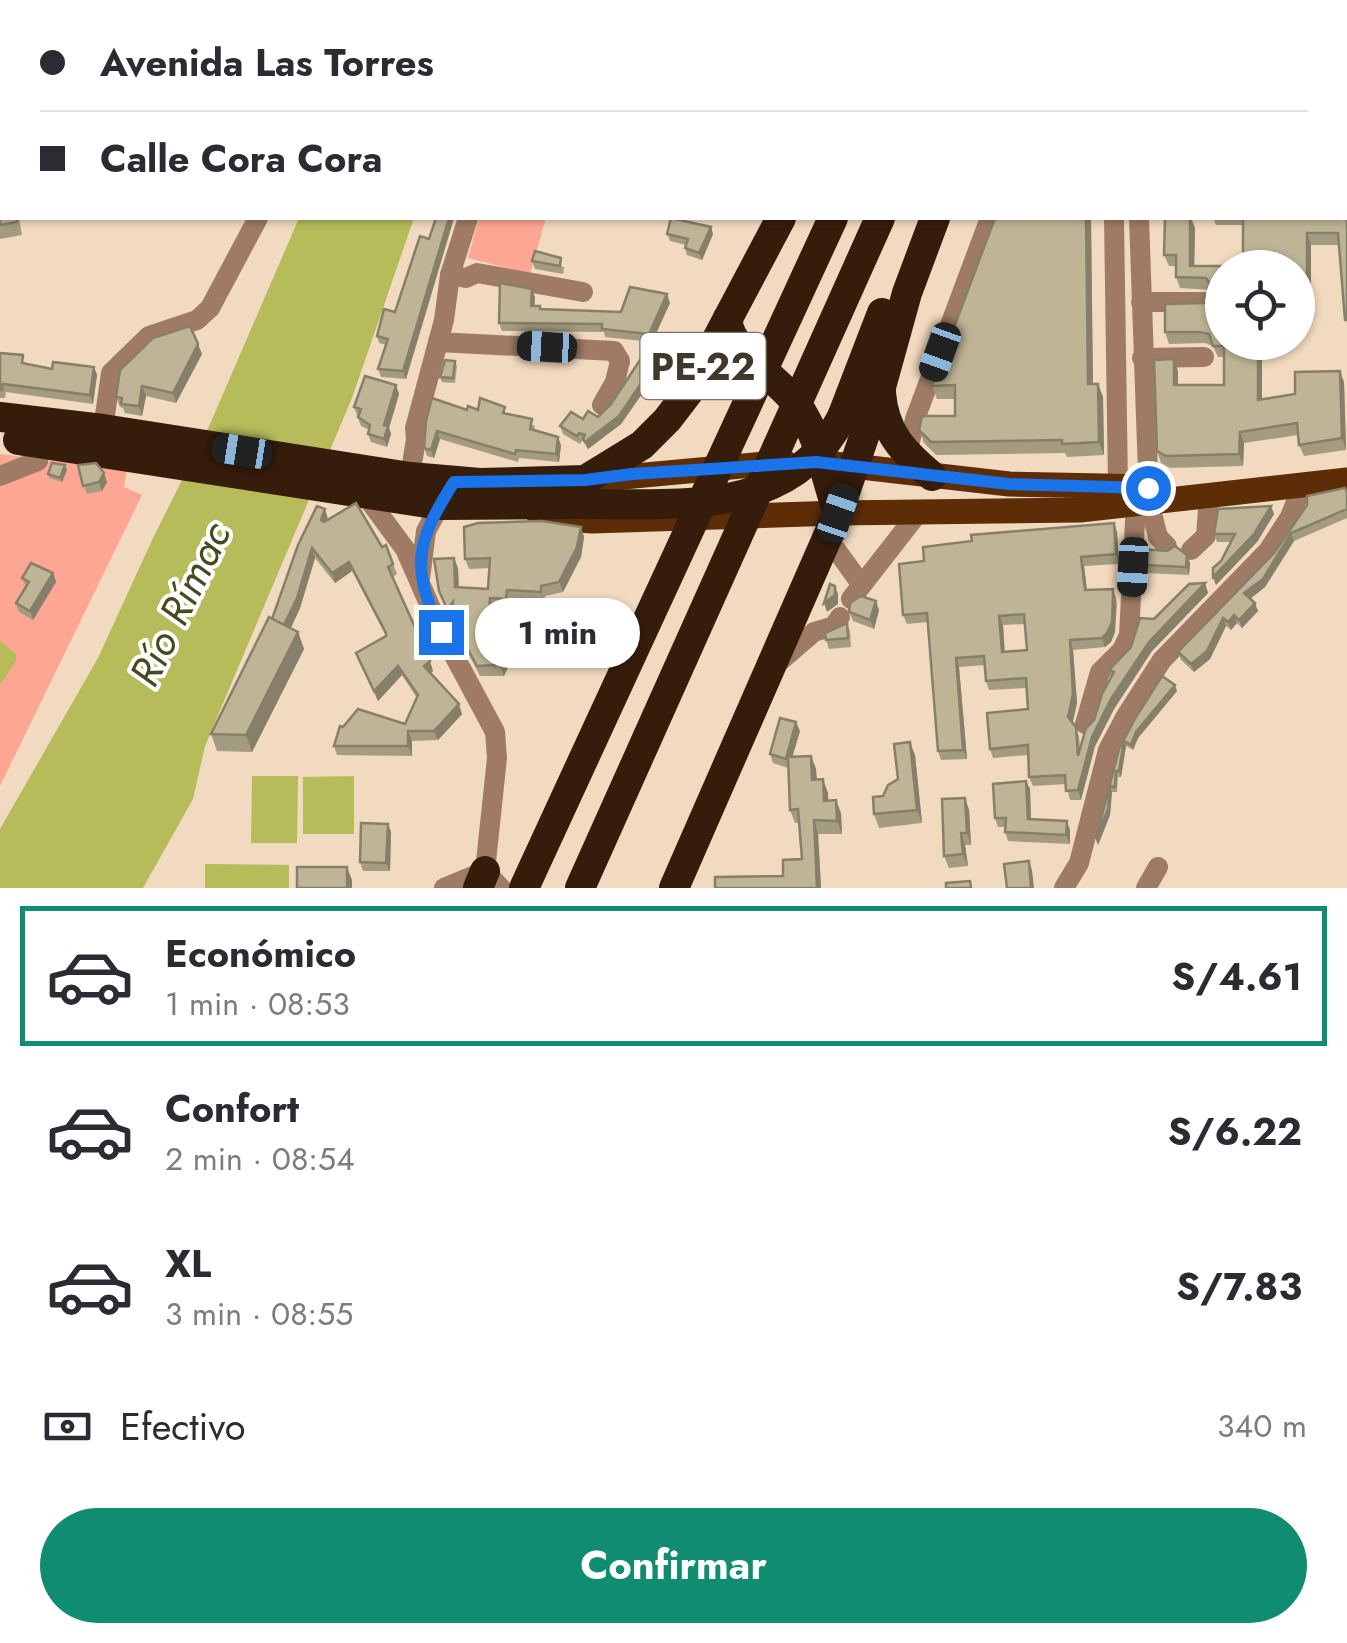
<!DOCTYPE html>
<html lang="es">
<head>
<meta charset="utf-8">
<style>
	:root { --surface:#fff; --page:#f7f7f7; --text:#2b2b33; --muted:#7c7c81; --line:#e1e1e2; --accent:#108c70 }
	body { margin:0; font-family:Jost,sans-serif; background:var(--page); color:var(--text); height:100vh; display:flex; flex-direction:column; font-size:38px; white-space:nowrap }
	* { box-sizing:border-box; margin:0 }
	p { font-size:32px; color:var(--muted) }
	.icon { flex:none; width:55px; height:55px; fill:none; stroke:currentColor; stroke-width:2; stroke-linecap:round; stroke-linejoin:round }
	.map { position:relative; height:888px; overflow:hidden }
	.drawer { display:flex; flex-direction:column; background:var(--surface); flex:1 }
	.drawer>* { flex:none }
	.hud { position:absolute; left:0px; top:0px; width:1348px; height:220px; box-shadow:0 2px 8px #0004; display:grid; align-content:center; height:220px; padding:0 40px; background:var(--surface) }
	.buttons { position:absolute; left:1205px; top:250px; display:grid; gap:20px }
	.buttons a { display:grid; place-items:center; width:110px; height:110px; border-radius:50%; background:var(--surface); box-shadow:0 2px 8px #0004; font-size:50px }
	.end { position:absolute; width:45px; height:45px; margin:-22px; border:12px solid #1a73e8; background:#fff; box-shadow:0 0 0 5px #fff }
	.from { border-radius:50% }
	.bubble { position:absolute; height:70px; border-radius:35px; background:var(--surface); box-shadow:0 2px 8px #0004; font-size:32px; font-weight:700; line-height:70px; text-align:center }
	.car { position:absolute; width:30px; height:60px; margin:-30px -15px; border-radius:12px; box-shadow:0 0 8px 2px #0007; background:linear-gradient(#222 24%,#8ab4d8 0 40%,#222 0 76%,#8ab4d8 0 86%,#222 0) }
	.hud b { display:flex; align-items:center; gap:35px; height:95px; font-size:38px }
	.hud b+b { border-top:2px solid var(--line) }
	.hud i { width:25px; height:25px; background:var(--text) }
	ul { padding:18px 0 0; list-style:none }
	li { display:flex; align-items:center; gap:30px; height:140px; margin:0 20px 15px; padding:0 20px; border:5px solid transparent; border-radius:0px }
	li div { flex:1 }
	li b { display:block; font-size:38px }
	li em { font-style:normal; font-weight:700 }
	li.selected { border-color:var(--accent) }
	li>.icon { width:90px; height:90px; stroke-width:1.5 }
	.pay { display:flex; align-items:center; gap:25px; height:110px; padding:0 40px; font-size:38px }
	.pay p { margin-inline-start:auto }
	.cta { display:flex; gap:20px; margin-top:auto; padding:20px 40px }
	.cta a { flex:1; height:115px; border-radius:60px; background:var(--accent); color:#fff; font-size:40px; font-weight:700; line-height:115px; text-align:center }
	.map>svg:first-child { display:block }
	.green { fill:#fda693 }
	.water { fill:#b6bc5a }
	.lines { fill:none; stroke-linecap:round; stroke-linejoin:round }
	.minor { stroke:#9f7b65; stroke-width:20 }
	.major { stroke:#5d2d08; stroke-width:25 }
	.highway { stroke:#361c0b; stroke-width:30 }
	.highway-bridge { stroke:#361c0b; stroke-width:30 }
	.wall { fill:#a49c81; fill-rule:evenodd }
	.shaded-wall { fill:#867f69 }
	.building { fill:#bfb596; stroke:#867f69; stroke-width:2.5; fill-rule:evenodd }
	.route { stroke:#1a73e8; stroke-width:12 }
	.labels { text-anchor:middle; dominant-baseline:central; stroke-width:8; stroke-linejoin:round; paint-order:stroke }
	.shield { fill:#fff; stroke:#7a746c; stroke-width:2.5 }
	.shield-label { font-size:38px; font-weight:bold; fill:#41382d }
	.water-label { font-size:42px; font-style:italic; fill:#474a20; stroke:#fff }
</style>
</head>
<body>
<div class="map">
<svg width="1347" height="888" viewBox="0 0 1347 888">
	<rect width="100%" height="100%" fill="#f1dabf"/>
	<g class="green">
		<polygon points="479,218 546,218 530,274 468,258"/>
		<polygon points="0,454 127,470 124,487 142,495 0,786"/>
	</g>
	<g class="water">
		<polygon points="299,218 414,218 352,398 205,746 193,799 143,888 0,888 0,829 98,658 153,538 210,424"/>
		<polygon points="0,641 16,654 16,661 0,685"/>
		<polygon points="252,776 298,776 297,843 251,843"/>
		<polygon points="354,776 354,834 303,834 303,777"/>
		<polygon points="205,864 289,865 289,888 205,888"/>
	</g>
	<g class="lines">
		<g class="minor">
			<polyline points="1143,1 1347,2"/>
			<polyline points="345,2 345,0"/>
			<polyline points="532,2 534,0"/>
			<polyline points="1345,33 1347,33"/>
			<polyline points="1345,155 1347,155"/>
			<polyline points="1114,218 1118,487"/>
			<polyline points="1139,218 1149,502 1158,537 1167,546"/>
			<polyline points="450,275 466,278 477,273 583,292"/>
			<polyline points="1141,302 1204,302"/>
			<polyline points="438,342 614,351 620,361 615,382 602,405"/>
			<polyline points="1142,358 1204,357"/>
			<polyline points="103,429 111,373 149,336 197,320 210,308 258,218"/>
			<polyline points="907,455 915,419 990,218"/>
			<polyline points="0,476 38,461"/>
			<polyline points="410,477 416,439 415,428 444,320 450,275 468,218"/>
			<polyline points="363,492 405,549 441,631 495,732 497,758 485,871 501,888"/>
			<polyline points="827,537 861,584"/>
			<polyline points="1191,550 1206,536 1209,496"/>
			<polyline points="420,579 426,531 444,498"/>
			<polyline points="851,599 918,513"/>
			<polyline points="778,663 814,632 834,626 840,617"/>
			<polyline points="1085,724 1100,672 1122,650 1129,635 1136,503"/>
			<polyline points="444,888 485,871"/>
			<polyline points="1064,888 1079,863 1108,750 1126,716 1162,660 1268,551 1290,517 1302,486"/>
			<polyline points="1146,888 1158,867"/>
		</g>
		<g class="major">
			<polyline points="835,464 1009,484 1153,487"/>
			<polyline points="591,480 785,462"/>
			<polyline points="534,509 564,519 592,521 838,513 1080,510 1347,480"/>
		</g>
		<g class="highway">
			<polyline points="888,2 889,0"/>
			<polyline points="926,2 927,0"/>
			<polyline points="973,2 974,0"/>
			<polyline points="1000,2 1000,0"/>
			<path d="M728 318C725 345 773 376 790 396 818 427 824 474 838 513"/>
			<path d="M881 393C884 432 903 452 932 476"/>
			<polyline points="0,417 103,429 410,477 480,483 585,480 642,445 667,420 690,390 781,218"/>
			<polyline points="842,417 882,313"/>
			<polyline points="18,440 440,505 577,504"/>
			<polyline points="478,888 485,871"/>
			<polyline points="674,888 838,513 881,387 907,293 935,218"/>
		</g>
		<g class="highway-bridge">
			<path d="M577 504C673 503 790 519 842 417"/>
			<polyline points="524,888 833,218"/>
			<polyline points="580,888 880,218"/>
		</g>
	</g>
	<g class="wall">
		<polygon points="1061,0 1111,0 1110,2 1062,2"/>
		<polygon points="0,133 2,218 19,218 22,235 0,239"/>
		<polygon points="1347,216 1347,325 1339,245 1311,245 1311,325 1298,325 1298,268 1222,268 1262,399 1295,394 1344,382 1346,450 1304,456 1299,445 1298,435 1244,443 1243,466 1170,468 1161,463 1157,451 1178,371 1178,385 1224,385 1224,357 1218,357 1213,346 1205,343 1169,344 1165,332 1206,303 1212,292 1210,290 1180,288 1176,277 1176,266 1169,266 1164,255 1191,218 1195,228 1194,266 1243,266 1243,225 1216,225 1213,218 1345,218"/>
		<polygon points="436,218 454,218 406,379 381,377 378,369 386,345 379,343 377,336 395,312 429,239"/>
		<polygon points="995,218 1091,218 1093,384 1098,384 1103,397 1104,455 1067,457 1065,453 936,455 924,443 919,430 955,416 955,399 937,399 932,386"/>
		<polygon points="667,234 713,234 702,260 687,255 685,248 686,245 670,241"/>
		<polygon points="532,261 564,267 563,274 535,269"/>
		<polygon points="535,297 534,306 540,306 542,310 621,312 670,303 652,342 605,337 604,332 502,331 499,323"/>
		<polygon points="0,353 26,364 52,369 94,367 97,375 93,404 6,392 5,398 0,398"/>
		<polygon points="202,354 176,403 146,396 142,416 125,413 123,408 120,407 116,397"/>
		<polygon points="455,361 457,366 455,383 442,382 440,377"/>
		<polygon points="655,375 621,424 588,449 583,441 582,441 580,444 563,434 560,426 583,419 598,417"/>
		<polygon points="396,385 399,394 389,428 391,434 387,447 371,442 368,434 369,430 361,426 354,407"/>
		<polygon points="467,410 478,410 508,414 535,426 534,430 561,445 559,462 519,458 518,462 440,439 434,458 427,456 424,448 426,421"/>
		<polygon points="65,465 67,470 62,482 49,478 48,474"/>
		<polygon points="78,465 107,482 102,491 87,494"/>
		<polygon points="1347,492 1347,518 1294,541 1265,587 1250,599 1258,611 1242,628 1237,623 1231,630 1226,626 1210,659 1194,672 1181,660 1178,652 1275,552 1307,505"/>
		<polygon points="1274,514 1257,542 1216,585 1213,577 1231,542 1217,542 1214,534"/>
		<polygon points="328,519 382,547 386,545 397,574 393,577 433,671 431,673 462,714 438,740 412,741 412,756 337,755 334,746 405,724 417,698 402,675 378,701 356,653 386,636 352,571 335,583 315,558 300,608 291,628 298,632 304,649 252,752 217,751 211,734 272,619"/>
		<path d="M1114 523 1117 532 1119 564 1084 566 1087 590 1116 598 1117 605 1115 632 1111 642 1105 647 1073 650 1077 703 1072 723 1079 736 1080 748 1094 720 1111 677 1109 670 1131 647 1154 619 1205 583 1208 593 1152 651 1114 709 1095 746 1081 800H1070L1066 784 1033 786 1029 777 1028 755 993 758 990 749 1028 709 1026 688 989 690 986 681 985 665 959 667 967 759 941 760 938 751 928 622 907 624 903 615 924 561 972 541ZM1025 624 1027 650 1005 652 1003 625Z"/>
		<polygon points="581,527 584,537 581,557 563,592 545,596 545,602 510,600 510,609 494,608 492,642 510,644 514,654 504,676 480,676 455,628 443,601 458,568 459,587 488,589 490,568 469,569 465,559"/>
		<polygon points="1187,555 1190,563 1189,575 1146,573 1143,565"/>
		<polygon points="53,573 56,582 33,620 19,612 16,603 26,587 22,578"/>
		<polygon points="879,610 874,629 853,621 849,612"/>
		<polygon points="847,623 850,632 851,647 829,649 826,640"/>
		<polygon points="1177,691 1138,738 1133,750 1126,746 1121,777 1118,777 1117,792 1112,792 1110,815 1098,845 1096,839 1119,749 1136,717"/>
		<polygon points="800,731 792,757 811,756 816,769 817,779 828,793 828,800 841,813 842,834 818,834 821,888 715,888 783,876 802,859 799,823 795,823 790,810 788,768 773,763 770,754"/>
		<polygon points="915,755 922,823 879,828 874,814"/>
		<polygon points="1026,781 1030,789 1031,819 1070,830 1070,844 1008,841 1005,832 1005,827 998,827 995,818"/>
		<polygon points="965,798 969,810 971,845 965,845 968,866 949,868 944,856"/>
		<polygon points="388,824 391,832 390,871 363,871 360,862"/>
	</g>
	<g class="shaded-wall">
		<polygon points="449,218 454,218 406,379 403,371"/>
		<polygon points="1086,218 1091,218 1093,397 1088,384"/>
		<polygon points="1191,218 1195,228 1194,278 1190,266"/>
		<polygon points="711,227 713,234 702,260 699,253"/>
		<polygon points="1307,233 1311,245 1311,325 1307,313"/>
		<polygon points="532,289 535,297 534,314 531,306"/>
		<polygon points="667,294 670,303 652,342 649,334"/>
		<polygon points="1258,342 1262,342 1262,412 1258,400"/>
		<polygon points="198,344 202,354 176,403 173,393"/>
		<polygon points="1174,359 1178,371 1178,397 1174,385"/>
		<polygon points="94,367 97,375 93,404 90,395"/>
		<polygon points="652,367 655,375 621,424 588,449 585,442"/>
		<polygon points="1340,371 1344,382 1346,450 1342,438"/>
		<polygon points="1098,384 1103,397 1104,455 1099,442"/>
		<polygon points="396,385 399,394 389,428 391,434 387,447 384,439 384,425"/>
		<polygon points="142,386 146,396 142,416 139,406"/>
		<polygon points="437,431 440,439 434,458 431,450"/>
		<polygon points="1240,432 1244,443 1243,466 1239,454"/>
		<polygon points="558,437 561,445 559,462 556,454"/>
		<polygon points="65,465 67,470 62,482 60,478"/>
		<polygon points="104,473 107,482 102,491 99,482"/>
		<polygon points="1271,506 1274,514 1257,542 1216,585 1213,577"/>
		<polygon points="325,509 328,519 325,530 321,520"/>
		<polygon points="1114,523 1117,532 1119,564 1116,554"/>
		<polygon points="581,527 584,537 581,557 563,592 559,582"/>
		<polygon points="1291,533 1294,541 1265,587 1247,601 1244,593"/>
		<polygon points="312,548 315,558 300,608 286,638 283,629"/>
		<polygon points="1187,555 1190,563 1189,575 1186,567"/>
		<polygon points="1081,557 1084,566 1088,600 1085,590"/>
		<polygon points="454,558 458,568 459,597 455,587"/>
		<polygon points="349,562 352,571 335,583 332,573"/>
		<polygon points="53,573 56,582 33,620 30,611"/>
		<polygon points="1205,583 1208,593 1152,651 1114,709 1095,746 1081,800 1078,790 1092,737 1111,699 1149,642"/>
		<polygon points="835,586 838,594 838,604 827,612 824,603"/>
		<polygon points="1113,589 1116,598 1115,632 1111,642 1105,647 1102,638"/>
		<polygon points="490,598 494,608 491,652 487,642"/>
		<polygon points="876,601 879,610 874,629 870,620"/>
		<polygon points="1255,603 1258,611 1242,628 1239,620"/>
		<polygon points="1234,615 1237,623 1231,630 1228,622"/>
		<polygon points="999,616 1003,625 1005,661 1002,652"/>
		<polygon points="1223,618 1226,626 1210,659 1194,672 1191,664"/>
		<polygon points="298,632 304,649 252,752 246,735"/>
		<polygon points="1070,640 1073,650 1077,703 1072,726 1068,717"/>
		<polygon points="510,644 514,654 504,676 500,665"/>
		<polygon points="956,658 959,667 967,759 963,750"/>
		<polygon points="430,661 433,671 428,675 424,666"/>
		<polygon points="398,666 402,675 378,701 374,691"/>
		<polygon points="1175,685 1177,691 1138,738 1133,750 1131,745 1136,732"/>
		<polygon points="459,704 462,714 438,740 434,731"/>
		<polygon points="796,722 800,731 789,768 786,759"/>
		<polygon points="408,731 412,741 412,756 408,746"/>
		<polygon points="1124,741 1126,746 1121,777 1119,771"/>
		<polygon points="910,742 915,755 922,823 917,810"/>
		<polygon points="811,756 816,769 817,793 812,780"/>
		<polygon points="823,779 828,793 829,814 824,801"/>
		<polygon points="1026,781 1030,789 1031,828 1028,819"/>
		<polygon points="1110,786 1112,792 1110,815 1098,845 1096,839"/>
		<polygon points="965,798 969,810 971,845 967,833"/>
		<polygon points="836,800 841,813 842,834 837,821"/>
		<polygon points="814,820 818,834 821,888 817,888"/>
		<polygon points="1067,821 1070,830 1070,844 1066,835"/>
		<polygon points="388,824 391,832 390,871 386,863"/>
		<polygon points="961,833 965,845 968,866 963,854"/>
		<polygon points="1029,861 1032,870 1034,888 1031,888"/>
		<polygon points="347,867 352,880 352,888 347,888"/>
	</g>
	<g class="building">
		<polygon points="0,0 44,0 51,2 2,2 2,37 0,37"/>
		<polygon points="546,0 563,0 562,2 542,2"/>
		<polygon points="763,0 790,0 789,2 762,2"/>
		<rect x="1345" y="90" width="2" height="22"/>
		<polygon points="0,133 2,139 2,218 17,218 17,222 0,225"/>
		<polygon points="1345,216 1347,216 1347,320 1345,320 1338,233 1307,233 1307,313 1298,313 1298,268 1222,268 1222,342 1258,342 1258,400 1295,394 1295,372 1340,371 1342,438 1299,445 1297,423 1240,432 1239,454 1166,456 1157,451 1154,360 1174,359 1174,385 1224,385 1224,346 1213,346 1209,334 1200,332 1165,332 1165,304 1206,303 1213,289 1206,278 1176,277 1176,255 1164,255 1165,218 1190,218 1190,266 1243,266 1243,218 1345,218"/>
		<polygon points="436,218 449,218 403,371 378,369 388,339 377,336 384,309 395,312 420,236 429,239"/>
		<polygon points="671,218 711,227 699,253 685,248 688,239 667,234"/>
		<polygon points="995,218 1086,218 1088,384 1098,384 1099,442 1062,444 1062,440 931,442 919,430 922,416 955,416 955,385 932,386"/>
		<polygon points="535,251 561,258 560,266 532,261"/>
		<polygon points="500,283 532,289 531,306 540,306 540,309 621,312 630,287 667,294 649,334 602,329 602,324 499,323"/>
		<polygon points="190,326 198,344 173,393 142,386 139,406 121,404 122,398 116,397 120,370 153,338"/>
		<polygon points="0,353 23,355 22,363 52,369 53,362 94,367 90,395 3,384 2,390 0,390"/>
		<polygon points="445,360 455,361 453,378 440,377"/>
		<polygon points="640,360 652,367 619,416 585,442 583,439 585,435 579,433 577,436 560,426 571,412 583,419 588,411 598,417 611,404"/>
		<polygon points="365,376 396,385 384,425 388,426 384,439 368,434 370,425 358,417 361,409 354,407"/>
		<polygon points="432,398 467,410 468,406 478,410 480,398 505,407 503,413 532,419 530,429 558,437 556,454 516,450 515,454 437,431 431,450 424,448 426,421"/>
		<polygon points="52,463 65,465 60,478 48,474"/>
		<polygon points="96,463 104,473 99,482 83,486 78,465"/>
		<polygon points="1345,488 1347,492 1347,509 1291,533 1263,579 1244,593 1255,603 1239,620 1234,615 1228,622 1223,618 1207,651 1191,664 1178,652 1275,552 1307,505 1307,496"/>
		<polygon points="356,503 382,547 386,545 393,564 388,567 430,661 424,666 459,704 434,731 408,731 408,746 334,746 340,726 343,727 358,709 405,724 418,695 398,666 374,691 356,653 386,636 386,633 349,562 332,573 312,548 297,598 284,625 272,619 298,545 317,506 325,509 321,520 324,522"/>
		<polygon points="1271,506 1254,534 1213,577 1213,568 1221,561 1235,534 1214,534 1218,509"/>
		<polygon points="542,521 581,527 577,547 559,582 541,586 541,592 507,590 506,599 490,598 487,642 510,644 500,665 477,666 451,618 453,602 447,609 439,591 434,559 454,558 455,587 488,589 490,558 465,559 464,527 478,523"/>
		<path d="M1114 523 1116 554 1081 557 1085 590 1113 589V596L1112 622 1107 633 1102 638 1070 640 1073 694 1068 717 1076 727 1078 756 1086 728 1094 720 1102 694 1114 672 1109 670 1131 647 1140 618 1154 619 1189 584 1205 583 1149 642 1111 699 1092 737 1078 790 1066 791 1065 775 1029 777 1028 745 990 749 987 713 1028 709 1026 678 986 681 984 656 956 658 963 750 938 751 927 613 903 615 899 564 924 561 923 547 972 541 971 535ZM1024 614 1027 650 1002 652 999 616Z"/>
		<polygon points="1175,546 1187,555 1186,567 1143,565 1144,549 1167,551"/>
		<polygon points="31,563 53,573 30,611 16,603 29,582 22,578"/>
		<polygon points="830,584 835,586 835,595 824,603"/>
		<polygon points="861,596 876,601 870,620 849,612 850,603"/>
		<polygon points="269,617 298,632 246,735 211,734"/>
		<polygon points="847,623 848,638 826,640 825,633"/>
		<polygon points="1162,676 1175,685 1136,732 1131,745 1124,741 1119,771 1116,771 1115,787 1110,786 1108,809 1096,839 1119,749 1136,717"/>
		<polygon points="780,718 796,722 786,759 770,754"/>
		<polygon points="910,742 917,810 874,814 873,797 883,796 888,785 898,779 894,744"/>
		<polygon points="811,756 812,780 823,779 824,801 836,800 837,821 814,820 817,888 715,888 715,877 783,876 783,860 802,859 798,809 790,810 788,757"/>
		<polygon points="1026,781 1028,819 1067,821 1066,835 1005,832 1006,818 995,818 993,784"/>
		<polygon points="965,798 967,833 961,833 963,854 944,856 942,799"/>
		<polygon points="361,823 388,824 386,863 360,862"/>
		<polygon points="1029,861 1031,888 1007,888 1004,864"/>
		<rect x="297" y="867" width="50" height="21"/>
		<polygon points="970,881 971,888 946,888 946,883"/>
	</g>
	<g class="lines">
		<path class="route" d="M441 632C410 566 416 542 454 482L585 480 632 474 816 462 1009 484 1148 488"/>
	</g>
	<g class="labels">
		<rect class="shield" x="640.5" y="333" width="125" height="66" rx="8"/>
		<g class="shield-label">
			<text x="703" y="366">PE-22</text>
		</g>
		<g class="water-label">
			<text transform="translate(180 604) rotate(-64)">Río Rímac</text>
		</g>
	</g>
</svg>
<div class="buttons">
<a><svg class="icon" aria-label="locate" viewBox="0 0 24 24"><circle cx="12" cy="12" r="6"/><path d="M12 2v4M12 18v4M2 12h4M18 12h4"/></svg></a>
</div>
<i class="end from" style="left:1148px;top:488px"></i>
<i class="end" style="left:441px;top:632px"></i>
<div class="bubble" style="left:475px;top:598px;width:165px">1 min</div>
<i class="car" style="left:547px;top:347px;rotate:273deg"></i>
<i class="car" style="left:940px;top:352px;rotate:200deg"></i>
<i class="car" style="left:242px;top:451px;rotate:279deg"></i>
<i class="car" style="left:838px;top:513px;rotate:19deg"></i>
<i class="car" style="left:1133px;top:567px;rotate:183deg"></i>
<div class="hud">
<b><i class="from"></i>Avenida Las Torres</b>
<b><i></i>Calle Cora Cora</b>
</div>
</div>
<section class="drawer">
<ul>
<li class="selected"><svg class="icon" aria-label="car" viewBox="0 0 24 24"><path d="M5 17H2v-5l4-1 3-4h7l3 4 3 1v5h-3M9 17h6M6 11h13"/><circle cx="7" cy="17" r="2"/><circle cx="17" cy="17" r="2"/></svg><div><b>Económico</b><p>1 min · 08:53</p></div><em>S/4.61</em></li>
<li><svg class="icon" aria-label="car" viewBox="0 0 24 24"><path d="M5 17H2v-5l4-1 3-4h7l3 4 3 1v5h-3M9 17h6M6 11h13"/><circle cx="7" cy="17" r="2"/><circle cx="17" cy="17" r="2"/></svg><div><b>Confort</b><p>2 min · 08:54</p></div><em>S/6.22</em></li>
<li><svg class="icon" aria-label="car" viewBox="0 0 24 24"><path d="M5 17H2v-5l4-1 3-4h7l3 4 3 1v5h-3M9 17h6M6 11h13"/><circle cx="7" cy="17" r="2"/><circle cx="17" cy="17" r="2"/></svg><div><b>XL</b><p>3 min · 08:55</p></div><em>S/7.83</em></li>
</ul>
<div class="pay"><svg class="icon" aria-label="cash" viewBox="0 0 24 24"><path d="M3 7h18v10H3z"/><circle cx="12" cy="12" r="2"/></svg>Efectivo<p>340 m</p></div>
<div class="cta"><a>Confirmar</a></div>
</section>
</body>
</html>
